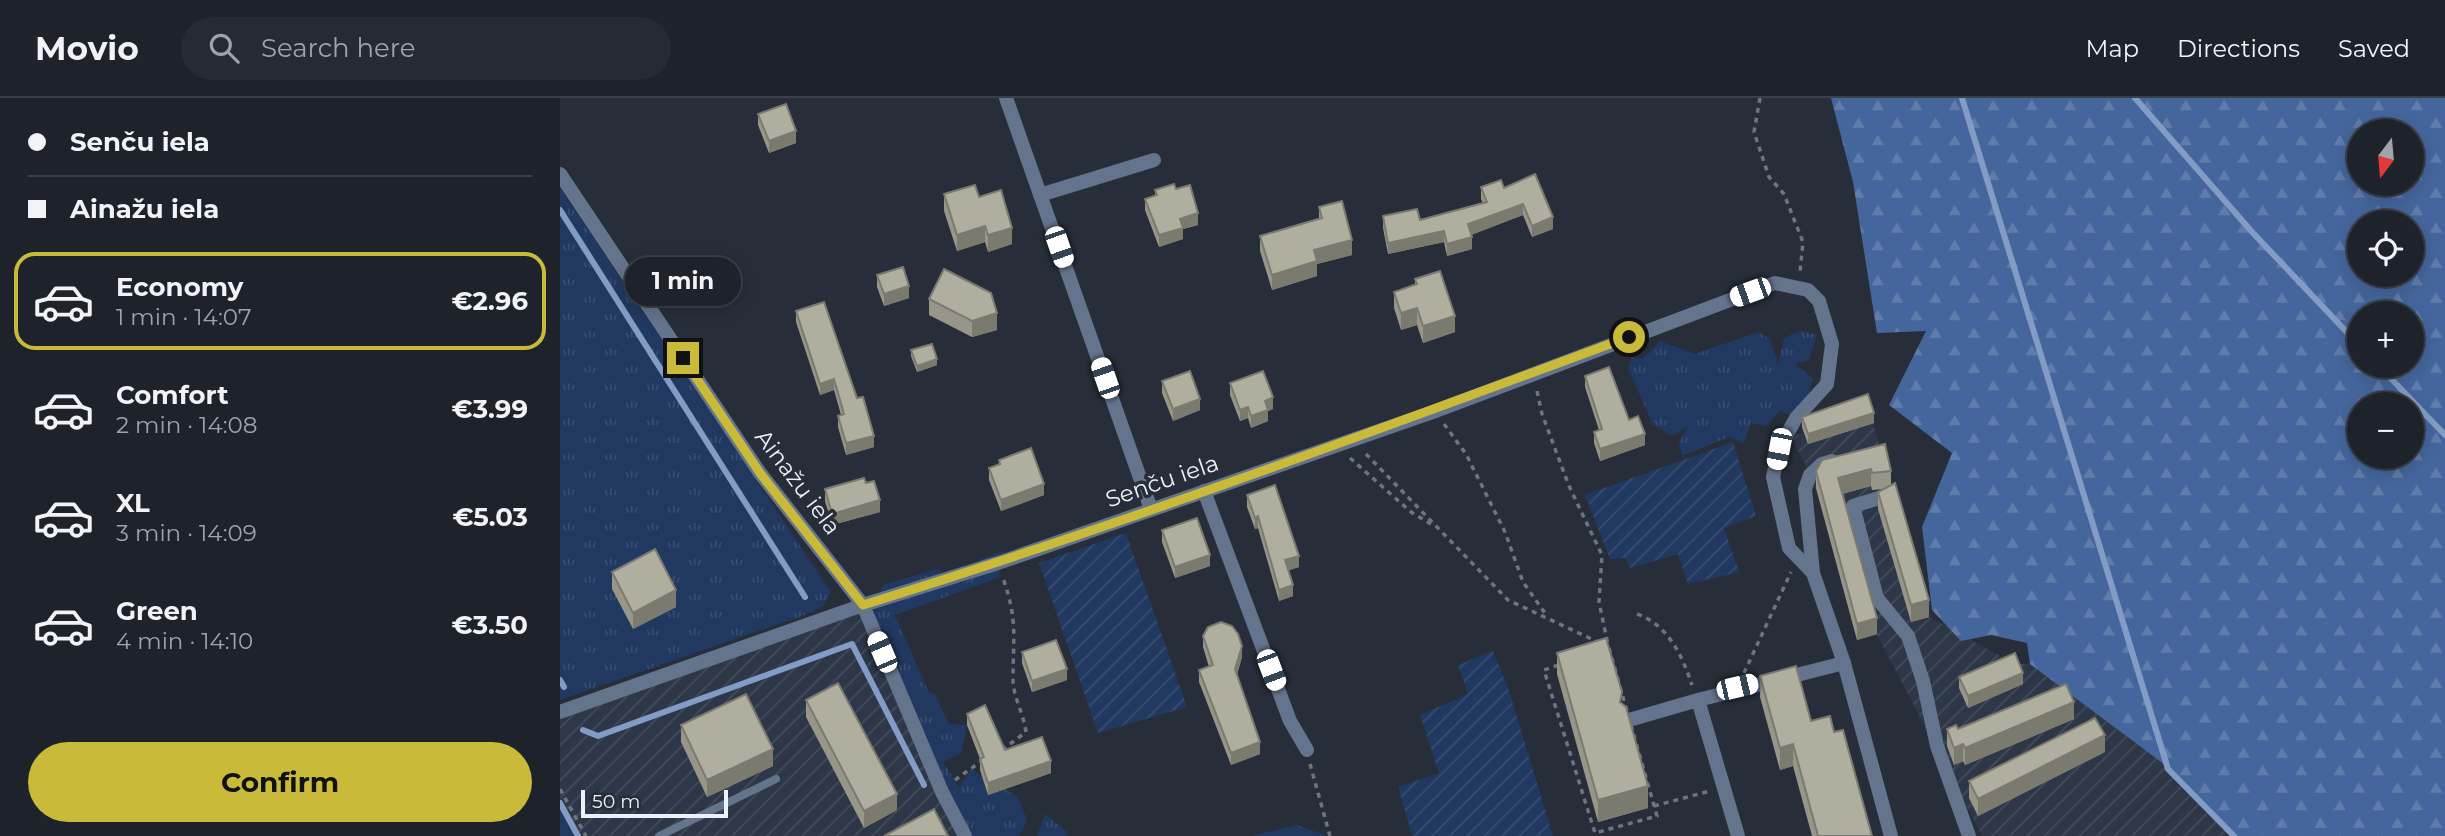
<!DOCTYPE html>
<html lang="en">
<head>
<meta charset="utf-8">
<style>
	:root { --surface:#1d222b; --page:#252a33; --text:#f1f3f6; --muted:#a0a4a9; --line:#3b3f47; --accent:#caba3a }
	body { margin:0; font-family:Montserrat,sans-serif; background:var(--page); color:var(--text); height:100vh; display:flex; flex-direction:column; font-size:26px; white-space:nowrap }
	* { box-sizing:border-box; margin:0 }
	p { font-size:23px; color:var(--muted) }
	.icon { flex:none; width:38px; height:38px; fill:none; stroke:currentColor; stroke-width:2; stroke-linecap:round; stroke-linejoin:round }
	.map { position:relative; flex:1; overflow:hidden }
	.details { display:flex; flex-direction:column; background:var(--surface); width:560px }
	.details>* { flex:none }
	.guide { display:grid; align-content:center; height:154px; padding:0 28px; background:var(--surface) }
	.needle { width:46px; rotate:196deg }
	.controls { position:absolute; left:1787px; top:21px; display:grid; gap:14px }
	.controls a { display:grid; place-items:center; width:77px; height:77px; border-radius:50%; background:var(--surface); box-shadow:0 4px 18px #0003,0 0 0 2px var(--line); font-size:35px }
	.scale { position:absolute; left:21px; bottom:18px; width:147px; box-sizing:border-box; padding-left:7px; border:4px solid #edf1f9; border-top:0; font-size:19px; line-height:24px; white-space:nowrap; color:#edf1f9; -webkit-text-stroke:5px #272e39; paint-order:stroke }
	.end { position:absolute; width:32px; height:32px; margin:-16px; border:9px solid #caba3a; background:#111; box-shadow:0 0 0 4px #111 }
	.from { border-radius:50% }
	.bubble { position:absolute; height:49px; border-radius:24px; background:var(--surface); box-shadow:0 4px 18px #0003,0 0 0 2px var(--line); font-size:23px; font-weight:700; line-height:49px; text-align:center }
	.car { position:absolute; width:21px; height:42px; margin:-21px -10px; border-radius:9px; box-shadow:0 0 5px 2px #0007; background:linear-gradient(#fff 24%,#345 0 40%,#fff 0 76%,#345 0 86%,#fff 0) }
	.guide b { display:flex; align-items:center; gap:24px; height:66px; font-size:26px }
	.guide b+b { border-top:2px solid var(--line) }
	.guide i { width:18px; height:18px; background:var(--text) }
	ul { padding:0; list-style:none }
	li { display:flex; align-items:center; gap:21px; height:98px; margin:0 14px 10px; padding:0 14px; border:4px solid transparent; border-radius:21px }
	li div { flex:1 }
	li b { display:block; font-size:26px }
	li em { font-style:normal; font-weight:700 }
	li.selected { border-color:var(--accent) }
	li>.icon { width:63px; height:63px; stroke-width:1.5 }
	.primary-button { display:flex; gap:14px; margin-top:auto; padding:14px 28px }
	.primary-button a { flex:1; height:80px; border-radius:42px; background:var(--accent); color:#111; font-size:28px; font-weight:700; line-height:80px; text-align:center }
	header { display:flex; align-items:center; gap:42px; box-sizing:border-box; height:98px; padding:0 35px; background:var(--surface); border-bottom:2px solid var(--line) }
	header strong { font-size:33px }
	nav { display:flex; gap:38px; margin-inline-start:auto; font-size:24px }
	.search { width:490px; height:63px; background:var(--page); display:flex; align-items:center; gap:18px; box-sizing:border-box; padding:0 24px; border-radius:38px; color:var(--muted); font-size:26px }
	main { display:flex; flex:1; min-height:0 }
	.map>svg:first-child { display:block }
	.industrial { fill:url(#industrial-furrows) }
	.grass { fill:url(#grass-tufts) }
	.forest { fill:url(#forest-firs); fill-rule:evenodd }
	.garden { fill:url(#garden-furrows) }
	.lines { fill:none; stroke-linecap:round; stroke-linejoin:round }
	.stream { stroke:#839cc5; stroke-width:6 }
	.path { stroke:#6f757f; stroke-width:3.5; stroke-dasharray:5 5; stroke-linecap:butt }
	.service { stroke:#65748d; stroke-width:8 }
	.minor { stroke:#65748d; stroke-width:14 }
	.wall { fill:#979689 }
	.shaded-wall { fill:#7b7a6f }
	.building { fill:#b0ae9f; stroke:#7b7a6f; stroke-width:2 }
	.route { stroke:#caba3a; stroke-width:9 }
	.labels { text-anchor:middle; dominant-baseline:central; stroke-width:7; stroke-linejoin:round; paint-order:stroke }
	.street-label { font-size:23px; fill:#edf1f9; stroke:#272e39 }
</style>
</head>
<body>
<header>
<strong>Movio</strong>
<div class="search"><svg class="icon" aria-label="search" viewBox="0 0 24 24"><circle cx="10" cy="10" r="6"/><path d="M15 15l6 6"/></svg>Search here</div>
<nav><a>Map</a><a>Directions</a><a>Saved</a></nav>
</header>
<main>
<section class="details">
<div class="guide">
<b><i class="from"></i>Senču iela</b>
<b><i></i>Ainažu iela</b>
</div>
<ul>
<li class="selected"><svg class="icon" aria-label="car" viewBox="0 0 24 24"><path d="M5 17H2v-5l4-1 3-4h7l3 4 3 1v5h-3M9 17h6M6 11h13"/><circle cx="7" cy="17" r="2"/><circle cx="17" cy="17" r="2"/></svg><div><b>Economy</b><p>1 min · 14:07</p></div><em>€2.96</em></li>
<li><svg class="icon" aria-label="car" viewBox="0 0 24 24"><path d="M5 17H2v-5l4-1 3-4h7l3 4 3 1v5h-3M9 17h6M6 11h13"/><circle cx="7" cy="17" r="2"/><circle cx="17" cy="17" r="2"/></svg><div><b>Comfort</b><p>2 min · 14:08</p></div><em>€3.99</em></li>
<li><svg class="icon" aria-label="car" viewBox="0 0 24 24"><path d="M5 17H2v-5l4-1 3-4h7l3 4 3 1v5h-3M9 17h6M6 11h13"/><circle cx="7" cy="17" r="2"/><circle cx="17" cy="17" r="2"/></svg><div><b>XL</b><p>3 min · 14:09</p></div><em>€5.03</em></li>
<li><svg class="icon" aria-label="car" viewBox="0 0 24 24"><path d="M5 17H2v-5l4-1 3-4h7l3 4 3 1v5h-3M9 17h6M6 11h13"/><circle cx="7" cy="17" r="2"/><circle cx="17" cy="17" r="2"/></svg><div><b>Green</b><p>4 min · 14:10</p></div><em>€3.50</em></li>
</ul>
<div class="primary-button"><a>Confirm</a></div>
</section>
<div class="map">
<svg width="1885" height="738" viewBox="0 0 1885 738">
	<defs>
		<pattern id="industrial-furrows" width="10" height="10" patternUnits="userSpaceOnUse" patternTransform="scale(1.75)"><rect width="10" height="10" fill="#2d3748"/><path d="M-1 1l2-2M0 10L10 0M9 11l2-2" fill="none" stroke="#424b5a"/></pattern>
		<pattern id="grass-tufts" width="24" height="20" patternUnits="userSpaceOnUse" patternTransform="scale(1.75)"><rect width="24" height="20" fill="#213860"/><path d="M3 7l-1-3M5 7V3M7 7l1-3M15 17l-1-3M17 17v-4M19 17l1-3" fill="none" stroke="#374c70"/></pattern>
		<pattern id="forest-firs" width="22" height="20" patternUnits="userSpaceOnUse" patternTransform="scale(1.75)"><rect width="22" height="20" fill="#45669d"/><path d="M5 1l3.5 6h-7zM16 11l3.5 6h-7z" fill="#607cab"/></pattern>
		<pattern id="garden-furrows" width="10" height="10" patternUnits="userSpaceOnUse" patternTransform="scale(1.75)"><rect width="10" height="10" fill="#213860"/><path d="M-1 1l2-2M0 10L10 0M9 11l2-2" fill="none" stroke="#374c70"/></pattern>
	</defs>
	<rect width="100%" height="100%" fill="#272e39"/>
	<g class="industrial">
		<polygon points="1308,307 1369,519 1455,566 1470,566 1601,664 1673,738 1422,738 1317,537 1297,542 1253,381 1231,339 1243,335 1241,327"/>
		<polygon points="303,507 405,738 0,738 0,614"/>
	</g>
	<g class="grass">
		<polygon points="0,90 271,494 264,507 253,514 0,602"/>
		<polygon points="1240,233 1257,237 1249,262 1235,266 1253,281 1247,300 1230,317 1220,313 1206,328 1191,325 1184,345 1169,339 1122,358 1119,345 1127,329 1113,338 1093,327 1068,270 1072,259 1082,261 1100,243 1135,256 1198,234 1210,241 1218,267 1224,240"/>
		<polygon points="444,453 438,480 335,517 368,593 375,597 389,626 407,627 401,655 383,664 399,689 411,671 458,699 467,722 459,738 409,738 309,533 323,487 377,471 400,486 415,479 420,461"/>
		<polygon points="0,699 21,738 0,738"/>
		<polygon points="485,716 507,734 507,738 477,738"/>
		<polygon points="737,727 767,738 691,738"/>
	</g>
	<path class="forest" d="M1271 0H1885V738H1677L1601 664 1470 566 1467 545 1431 537 1401 543 1372 512 1362 429 1392 355 1329 307 1366 233 1317 235 1293 84ZM1799 33H1852V86H1799ZM1799 124H1852V177H1799ZM1799 215H1852V268H1799ZM1799 306H1852V359H1799Z"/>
	<g class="garden">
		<polygon points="1173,344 1196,418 1164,430 1179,474 1128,486 1118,456 1070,470 1065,460 1050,461 1025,397"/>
		<polygon points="566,435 627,609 538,635 479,465"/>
		<polygon points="933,553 949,593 993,738 852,738 838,689 879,675 860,617 908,596 898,567"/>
	</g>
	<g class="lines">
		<g class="stream">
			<polyline points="1402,0 1608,671 1674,738"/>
			<polyline points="1575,0 1693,135 1799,247"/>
			<polyline points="0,112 245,499"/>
			<polyline points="1819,268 1885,337"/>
			<polyline points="0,582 4,589"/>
			<polyline points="23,632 38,638 292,546 364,687"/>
			<polyline points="0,705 18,738"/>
		</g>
		<g class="path">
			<polyline points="1200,0 1194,34 1209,79 1224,96 1243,144 1240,174"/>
			<polyline points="977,293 982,316 1009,388 1042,457 1039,504 1048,547"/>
			<polyline points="884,326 906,356 945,434 963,484 987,518"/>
			<polyline points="806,356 948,502 1038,544"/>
			<polyline points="790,360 851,414 871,426"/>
			<path d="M1077 516C1108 527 1122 557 1132 587"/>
			<polygon points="1049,550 1097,718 1035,735 984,572"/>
			<polyline points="1184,575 1231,474"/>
			<path d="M442 652 466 634C464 617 453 598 453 582 453 539 458 523 443 480"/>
			<polyline points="750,666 770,738"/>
			<polyline points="395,682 423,662"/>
			<polyline points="0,691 26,738"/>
			<polyline points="1094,708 1150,693"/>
		</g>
		<polyline class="service" points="99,738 216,681"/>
		<g class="minor">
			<polyline points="446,0 591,411"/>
			<polyline points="0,76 200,375 303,507 382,694 405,738"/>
			<polyline points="480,97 594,62"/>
			<polyline points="1272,363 1262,366 1250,377 1245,391 1253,475 1284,565 1331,738"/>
			<polyline points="644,393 730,623 747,652"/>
			<polyline points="1326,398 1293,408 1317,500 1348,538 1363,583 1377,648 1409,738"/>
			<polyline points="0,614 303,507 438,465 873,314 1215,185 1248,192 1259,203 1272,246 1267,286 1236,320 1219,351 1213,379 1229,450 1253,475"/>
			<polyline points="1069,622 1138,602"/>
			<polyline points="1178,738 1138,602 1284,565"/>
		</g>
	</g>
	<g class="wall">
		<polygon points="198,16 236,45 209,55 198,27"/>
		<polygon points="921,89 944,90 993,131 972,139 963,117 911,137 912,151 887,158 884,144 828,156 823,130 823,118 860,122 923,105 921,101"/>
		<polygon points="616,91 638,127 623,131 623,141 599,149 585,112 585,101 595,98 595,92"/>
		<polygon points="384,96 419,99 452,146 428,154 425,144 397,153 384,113"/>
		<polygon points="759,109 792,157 757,166 757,178 712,192 700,153 700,138 759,120"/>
		<polygon points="317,177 349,200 324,208 317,189"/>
		<polygon points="855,181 895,234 863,245 857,227 841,232 834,210 834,194 855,187"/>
		<polygon points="369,201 437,232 412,239 369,217"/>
		<polygon points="236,213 314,349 286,357 278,329 278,318 281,317 274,292 260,297 236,224"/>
		<polygon points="351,252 377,267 357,274 351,258"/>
		<polygon points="1025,278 1069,322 1085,347 1040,363 1034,345 1034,334 1039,332 1025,289"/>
		<polygon points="602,283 640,312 613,323 602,295"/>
		<polygon points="670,285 713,311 708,313 708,323 691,330 688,320 680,323 670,297"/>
		<polygon points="1242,319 1314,325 1248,346 1242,329"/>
		<polygon points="439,362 484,397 441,413 429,382 429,370 439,367"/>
		<polygon points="1262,362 1331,373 1331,387 1369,519 1351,524 1318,411 1318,394 1323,391 1312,392 1311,388 1282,396 1317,536 1297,542 1256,390 1256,373"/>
		<polygon points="306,385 320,414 272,427 265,403 265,391"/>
		<polygon points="687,397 739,469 728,472 733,498 719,503 698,430 695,431 687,409"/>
		<polygon points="602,432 650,468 615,480 602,444"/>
		<polygon points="52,474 116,509 73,531 52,491"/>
		<polygon points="643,538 682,559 677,577 700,656 671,667 639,584 639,572 649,569 643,549"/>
		<polygon points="462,554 507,582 472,594 462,565"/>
		<polygon points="997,555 1062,605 1088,710 1038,724 997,576"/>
		<polygon points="1200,578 1251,623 1274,634 1312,738 1252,738 1233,668 1220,672 1200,599"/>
		<polygon points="1399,579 1463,586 1408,610 1399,590"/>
		<polygon points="246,602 337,712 304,730 246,619"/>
		<polygon points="407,616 445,652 491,675 428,697 420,672 420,661 407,627"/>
		<polygon points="1514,621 1405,667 1403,663 1394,667 1387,648 1387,631 1398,631"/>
		<polygon points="121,627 213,668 147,699 121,644"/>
		<polygon points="1545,654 1418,718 1409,700 1409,683"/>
	</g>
	<g class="shaded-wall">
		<polygon points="236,33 236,45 209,55 209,43"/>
		<polygon points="963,106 963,117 908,138 908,126"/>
		<polygon points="638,115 638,127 623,131 623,141 599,149 599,137 620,121"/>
		<polygon points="993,119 993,131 972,139 972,128"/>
		<polygon points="425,128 425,144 397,153 397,137"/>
		<polygon points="452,130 452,146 428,154 428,137"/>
		<polygon points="884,133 884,144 828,156 828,145"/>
		<polygon points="912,139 912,151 887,158 887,146"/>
		<polygon points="792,142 792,157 757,166 757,178 712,192 712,177 754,152"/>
		<polygon points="349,188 349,200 324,208 324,196"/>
		<polygon points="857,210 857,227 841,232 841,215"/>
		<polygon points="437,215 437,232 412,239 412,223"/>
		<polygon points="895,218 895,234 863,245 863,228"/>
		<polygon points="377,261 377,267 357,274 357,268"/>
		<polygon points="274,281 274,292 260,297 260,286"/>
		<polygon points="713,299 713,311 708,313 708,323 691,330 691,318 705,303"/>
		<polygon points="640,301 640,312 613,323 613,311"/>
		<polygon points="688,309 688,320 680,323 680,312"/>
		<polygon points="1314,315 1314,325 1248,346 1248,336"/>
		<polygon points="1085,336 1085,347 1040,363 1040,351"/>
		<polygon points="314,338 314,349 286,357 286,345"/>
		<polygon points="1311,371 1311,388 1278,397 1278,380"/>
		<polygon points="484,386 484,397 441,413 441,402"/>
		<polygon points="320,402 320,414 272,427 272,416"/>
		<polygon points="698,418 698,430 695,431 695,420"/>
		<polygon points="650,457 650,468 615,480 615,469"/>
		<polygon points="739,458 739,469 725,474 725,462"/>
		<polygon points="733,487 733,498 719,503 719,492"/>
		<polygon points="116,492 116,509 73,531 73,515"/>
		<polygon points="1369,502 1369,519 1351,524 1351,507"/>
		<polygon points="1317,520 1317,536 1297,542 1297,526"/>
		<polygon points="682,548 682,559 675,583 675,571"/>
		<polygon points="507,571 507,582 472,594 472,583"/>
		<polygon points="1463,575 1463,586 1408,610 1408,598"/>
		<polygon points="1514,604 1514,621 1405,667 1405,650"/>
		<polygon points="1545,637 1545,654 1418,718 1418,701"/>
		<polygon points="700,644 700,656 671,667 671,655"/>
		<polygon points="1233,646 1233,668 1220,672 1220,650"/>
		<polygon points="1403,646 1403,663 1394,667 1394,650"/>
		<polygon points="213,651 213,668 147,699 147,682"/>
		<polygon points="491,663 491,675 428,697 428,685"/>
		<polygon points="1088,688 1088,710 1038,724 1038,702"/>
		<polygon points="337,696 337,712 304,730 304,713"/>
	</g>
	<g class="building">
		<polygon points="226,6 236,33 209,43 198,16"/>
		<polygon points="975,76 993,119 972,128 963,106 908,126 912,139 887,146 884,133 828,145 823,118 857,111 860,122 927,104 921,89 941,82 944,90"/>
		<polygon points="614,86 616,91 630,87 638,115 620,121 623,130 599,137 585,101 597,97 595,92"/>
		<polygon points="415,87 419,99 441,92 452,130 428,137 425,128 397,137 384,96"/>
		<polygon points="782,103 792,142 754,152 757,163 712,177 700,138 762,120 759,109"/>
		<polygon points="343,169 349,188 324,196 317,177"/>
		<polygon points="384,171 431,195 437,215 412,223 369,201"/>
		<polygon points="880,173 895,218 863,228 857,210 841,215 834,194 857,186 855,181"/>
		<polygon points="264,204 297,300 303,299 314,338 286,345 278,318 284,316 274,281 260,286 236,213"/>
		<polygon points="372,246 377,261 357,268 351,252"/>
		<polygon points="1049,269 1069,322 1078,318 1085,336 1040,351 1034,334 1042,331 1025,278"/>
		<polygon points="630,273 640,301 613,311 602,283"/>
		<polygon points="703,273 713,299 705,303 708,312 691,318 688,309 680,312 670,285"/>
		<polygon points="1308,296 1314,315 1248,336 1242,319"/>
		<polygon points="1325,346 1331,373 1312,375 1311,371 1278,380 1317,520 1297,526 1256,373 1262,362"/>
		<polygon points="471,350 484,386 441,402 429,370 440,366 439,362"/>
		<polygon points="304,380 306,385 314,383 320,402 272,416 265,391"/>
		<polygon points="1335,385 1369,502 1351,507 1318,394"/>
		<polygon points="715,387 739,458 725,462 733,487 719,492 698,418 695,420 687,397"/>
		<polygon points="637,420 650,457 615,469 602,432"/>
		<polygon points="95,451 116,492 73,515 52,474"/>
		<polygon points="661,524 672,528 678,536 682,548 675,571 700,644 671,655 639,572 653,567 643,538 648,529"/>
		<polygon points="1046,540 1062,594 1060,604 1066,609 1088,688 1038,702 997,555"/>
		<polygon points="496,542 507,571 472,583 462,554"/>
		<polygon points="1455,555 1463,575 1408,598 1399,579"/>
		<polygon points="1236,568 1251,623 1270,618 1274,634 1283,632 1312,738 1258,738 1233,646 1220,650 1200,578"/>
		<polygon points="278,585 337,696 304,713 246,602"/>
		<polygon points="1506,586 1514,604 1405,650 1403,646 1394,650 1387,631 1396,627 1398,631"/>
		<polygon points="186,596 213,651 147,682 121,627"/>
		<polygon points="425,607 445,652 482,639 491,663 428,685 420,661 424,659 407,616"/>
		<polygon points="1535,620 1545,637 1418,701 1409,683"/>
		<polygon points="374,711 388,738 324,738"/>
	</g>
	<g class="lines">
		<path class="route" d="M123 260 200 375 303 507C561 427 815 333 1069 239"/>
	</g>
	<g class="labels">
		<g class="street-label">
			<text transform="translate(602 383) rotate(-19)">Senču iela</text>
			<text transform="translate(238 384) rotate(53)">Ainažu iela</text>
		</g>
	</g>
</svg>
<div class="controls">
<a><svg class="needle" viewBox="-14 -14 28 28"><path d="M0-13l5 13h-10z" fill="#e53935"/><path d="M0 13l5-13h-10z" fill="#a0a4a9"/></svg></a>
<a><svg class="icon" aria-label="locate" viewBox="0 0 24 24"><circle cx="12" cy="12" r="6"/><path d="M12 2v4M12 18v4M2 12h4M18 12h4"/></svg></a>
<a>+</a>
<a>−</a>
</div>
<div class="scale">50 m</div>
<i class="end from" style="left:1069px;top:239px"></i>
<i class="end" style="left:123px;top:260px"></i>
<div class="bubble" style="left:65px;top:159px;width:116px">1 min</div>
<i class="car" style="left:499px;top:149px;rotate:161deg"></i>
<i class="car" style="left:1190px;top:194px;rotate:250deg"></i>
<i class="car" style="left:545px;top:280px;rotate:341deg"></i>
<i class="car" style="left:1219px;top:351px;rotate:191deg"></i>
<i class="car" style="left:322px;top:554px;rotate:337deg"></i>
<i class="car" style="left:711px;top:572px;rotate:159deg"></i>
<i class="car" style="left:1177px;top:589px;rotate:77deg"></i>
</div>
</main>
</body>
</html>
